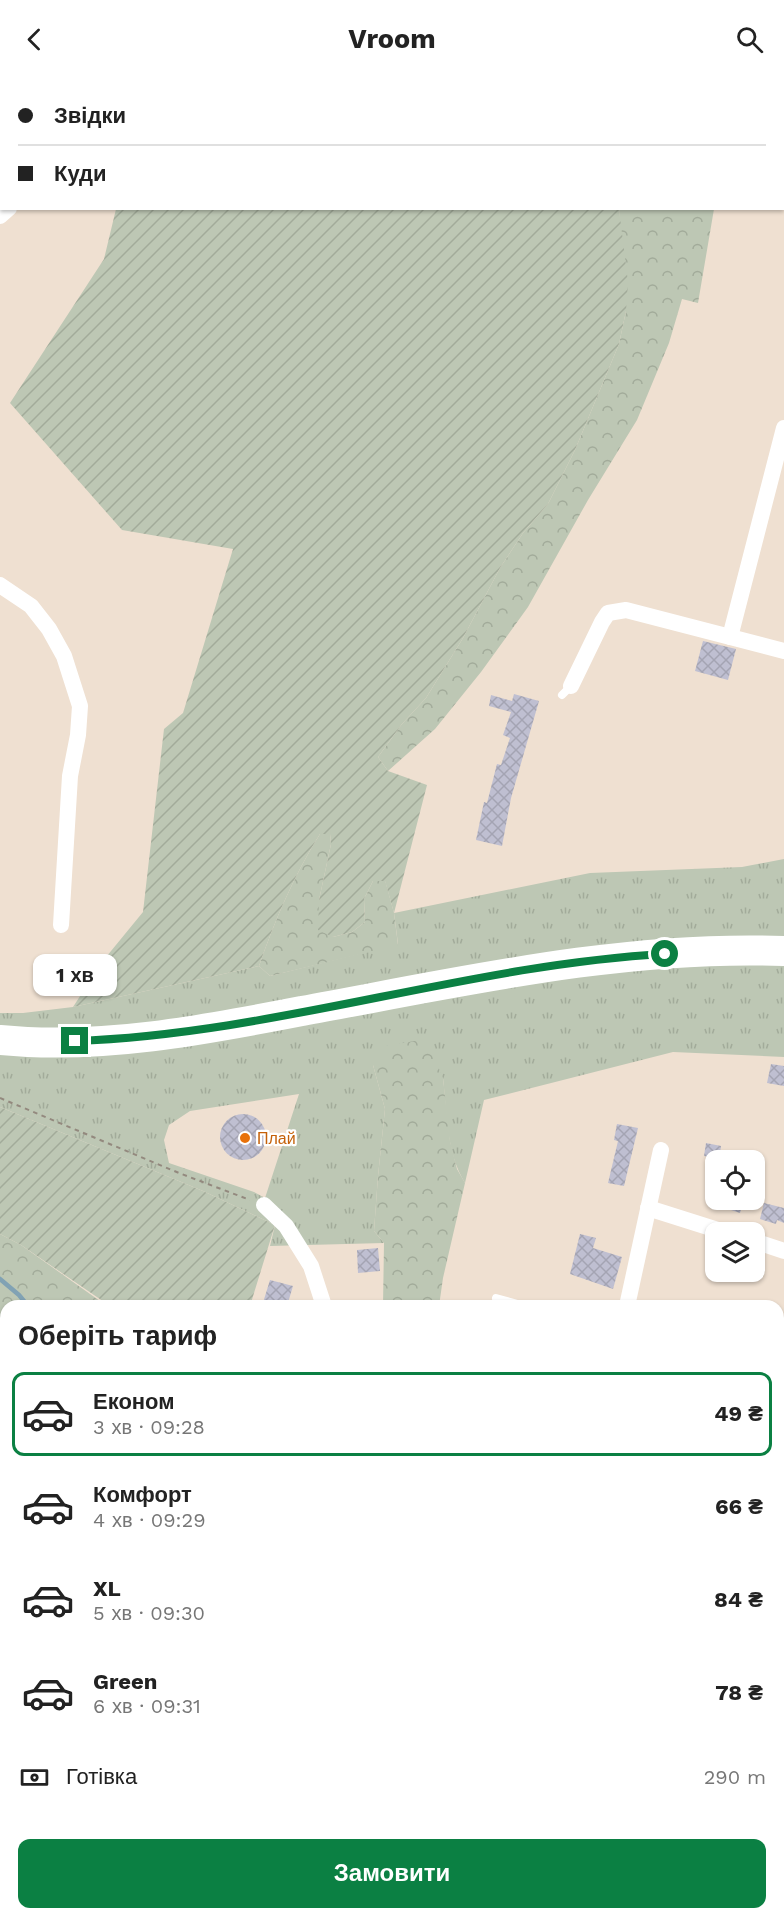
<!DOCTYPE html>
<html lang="uk">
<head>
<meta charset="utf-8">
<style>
	:root { --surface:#fff; --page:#f2f2f2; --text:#222; --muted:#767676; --line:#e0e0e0; --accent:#0b8043 }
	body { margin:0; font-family:"Work Sans",sans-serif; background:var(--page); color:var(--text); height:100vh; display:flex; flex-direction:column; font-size:22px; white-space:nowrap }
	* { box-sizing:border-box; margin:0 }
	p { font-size:20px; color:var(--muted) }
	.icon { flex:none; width:33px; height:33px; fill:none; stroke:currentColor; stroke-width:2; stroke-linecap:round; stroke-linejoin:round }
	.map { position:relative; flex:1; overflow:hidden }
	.side { position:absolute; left:0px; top:1222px; width:784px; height:620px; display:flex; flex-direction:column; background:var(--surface); border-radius:18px 18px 0 0; box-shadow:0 2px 4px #0004 }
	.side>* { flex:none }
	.top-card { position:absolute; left:0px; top:0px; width:784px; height:132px; box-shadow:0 2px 4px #0004; display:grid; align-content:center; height:132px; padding:0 18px; background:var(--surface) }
	.controls { position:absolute; left:705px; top:1072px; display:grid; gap:12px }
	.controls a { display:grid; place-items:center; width:60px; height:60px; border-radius:12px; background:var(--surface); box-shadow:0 2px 4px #0004; font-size:30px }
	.end { position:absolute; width:27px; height:27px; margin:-14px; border:8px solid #0b8043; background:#fff; box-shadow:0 0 0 3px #fff }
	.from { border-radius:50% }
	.bubble { position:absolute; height:42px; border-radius:12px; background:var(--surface); box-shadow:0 2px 4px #0004; font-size:20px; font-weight:700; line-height:42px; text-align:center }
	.top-card b { display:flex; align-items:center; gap:21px; height:57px; font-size:22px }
	.top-card b+b { border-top:2px solid var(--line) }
	.top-card i { width:15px; height:15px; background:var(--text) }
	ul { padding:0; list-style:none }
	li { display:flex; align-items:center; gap:18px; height:84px; margin:0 12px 9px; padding:0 6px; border:3px solid transparent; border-radius:12px }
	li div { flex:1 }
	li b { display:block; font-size:22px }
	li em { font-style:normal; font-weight:700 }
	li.selected { border-color:var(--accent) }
	li>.icon { width:54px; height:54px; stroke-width:1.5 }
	h2 { padding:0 18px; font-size:27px; line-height:72px }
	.pay { display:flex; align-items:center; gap:15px; height:66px; padding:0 18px; font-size:22px }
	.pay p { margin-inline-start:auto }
	.action { display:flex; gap:12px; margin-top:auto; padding:12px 18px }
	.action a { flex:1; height:69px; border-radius:12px; background:var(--accent); color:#fff; font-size:24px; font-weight:700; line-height:69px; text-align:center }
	header { display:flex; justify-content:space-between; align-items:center; height:78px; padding:0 18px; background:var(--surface); font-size:27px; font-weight:700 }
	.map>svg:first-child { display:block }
	.grass { fill:url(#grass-tufts); fill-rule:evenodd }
	.forest { fill:url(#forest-crowns) }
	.garden { fill:url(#garden-furrows) }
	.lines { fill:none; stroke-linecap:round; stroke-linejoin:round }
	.stream { stroke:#81a2b4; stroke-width:4.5 }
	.building { fill:url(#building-cross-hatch) }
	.path { stroke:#93897e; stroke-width:2; stroke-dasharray:4.5 4.5; stroke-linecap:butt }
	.lane { stroke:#fff; stroke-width:8 }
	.street { stroke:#fff; stroke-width:16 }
	.highway { stroke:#fff; stroke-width:30 }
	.route { stroke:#0b8043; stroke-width:8 }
	.food-dot { fill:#e8710a; stroke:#fff; stroke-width:2 }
	.labels { text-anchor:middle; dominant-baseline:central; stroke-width:4.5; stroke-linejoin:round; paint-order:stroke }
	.food-label { font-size:16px; fill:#c56008; stroke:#fff; text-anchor:start }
</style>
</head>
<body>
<header><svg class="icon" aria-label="back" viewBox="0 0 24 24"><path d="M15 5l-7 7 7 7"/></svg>Vroom<svg class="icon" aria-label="search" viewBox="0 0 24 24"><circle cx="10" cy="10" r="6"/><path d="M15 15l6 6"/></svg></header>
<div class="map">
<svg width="784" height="1841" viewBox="0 0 784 1841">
	<defs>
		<pattern id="grass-tufts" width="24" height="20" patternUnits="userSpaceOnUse" patternTransform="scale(1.5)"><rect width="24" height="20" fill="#bdc7b4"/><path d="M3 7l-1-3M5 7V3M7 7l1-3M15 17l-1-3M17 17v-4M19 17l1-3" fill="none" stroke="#a2ab9a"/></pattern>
		<pattern id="forest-crowns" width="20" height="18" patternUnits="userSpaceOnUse" patternTransform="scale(1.5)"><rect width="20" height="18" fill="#bdc7b4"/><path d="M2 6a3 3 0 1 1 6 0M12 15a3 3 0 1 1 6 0" fill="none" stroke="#a2ab9a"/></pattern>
		<pattern id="garden-furrows" width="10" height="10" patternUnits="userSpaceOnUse" patternTransform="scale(1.5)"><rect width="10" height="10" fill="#bdc7b4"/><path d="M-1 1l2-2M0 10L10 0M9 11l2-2" fill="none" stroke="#a2ab9a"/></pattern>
		<pattern id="building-cross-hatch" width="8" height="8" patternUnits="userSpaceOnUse" patternTransform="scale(1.5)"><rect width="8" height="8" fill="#bfbfd1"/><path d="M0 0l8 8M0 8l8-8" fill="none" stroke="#a4a4b3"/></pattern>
	</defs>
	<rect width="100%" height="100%" fill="#efe0d1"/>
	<g class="grass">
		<path d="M784 781V979L673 974 484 1022 465 1105C446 1074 447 1035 443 1000L373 987 385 1031 378 1098 374 1153 384 1165 270 1168 275 1147 203 1113 0 1029V935H23L73 929 259 888 270 898 398 866 394 835 590 795 742 789ZM299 1016 265 1120 254 1114 169 1085 164 1062 169 1047 190 1033Z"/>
		<polygon points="36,1836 344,1836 342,1841 33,1841"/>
	</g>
	<g class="forest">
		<polygon points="619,131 714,131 698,225 682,221 669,265 637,342 588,422 528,529 481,594 435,651 388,693 378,679 402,646 426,620 463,560 500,490 523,455 548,426 575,372 619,266 626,233"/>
		<path d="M320 756H330L331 766 319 822 333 859 352 854 365 844 364 821 373 803 385 802 394 835 398 867 270 898 259 888C275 842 294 797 320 756Z"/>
		<polygon points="426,961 443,1000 450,1063 457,1091 465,1105 443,1200 439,1228 383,1228 384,1165 374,1153 378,1098 385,1031 373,987 386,968"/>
		<polygon points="0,1156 21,1167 107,1228 6,1228 6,1292 0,1288"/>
	</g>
	<g class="garden">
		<polygon points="147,0 628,0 147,2"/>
		<path d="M116 131H619L628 204 626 233 619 266 575 372 548 426 523 455 500 490 463 560 426 620 402 646 378 679 388 693 427 707 394 835 385 803H373L364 821 365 844 352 854 333 859 318 852 319 822 331 766 330 756H320C294 797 275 842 259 888L73 929 102 884 143 834 164 651 183 635 233 471 122 452 10 325 104 181Z"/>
		<polygon points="0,1029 203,1113 275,1147 250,1228 110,1228 21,1167 0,1156"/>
		<polygon points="0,1288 6,1292 6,1493 0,1492"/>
		<polygon points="778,1599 784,1601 784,1677 779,1675"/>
		<polygon points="344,1836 496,1836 493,1841 342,1841"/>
	</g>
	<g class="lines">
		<g class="stream">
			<polyline points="0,1201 19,1217 28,1228"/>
			<polyline points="322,1836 325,1841"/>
		</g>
	</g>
	<g class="building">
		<polygon points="703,563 736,571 728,602 695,593"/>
		<polygon points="514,616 539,623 511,720 502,768 476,762 484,724 487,725 497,686 501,687 510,660 503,657 511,634 489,628 491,617 512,623"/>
		<polygon points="771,986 784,988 784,1008 767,1005"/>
		<circle cx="243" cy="1059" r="23"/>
		<polygon points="617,1046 638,1050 624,1108 608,1105 618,1063 614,1062"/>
		<polygon points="706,1065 721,1068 719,1081 704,1078"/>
		<polygon points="707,1122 744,1122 740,1135 707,1124"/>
		<polygon points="764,1125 784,1130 784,1145 777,1142 776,1146 760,1141"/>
		<polygon points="580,1156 596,1160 593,1170 622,1179 613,1211 570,1196"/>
		<polygon points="378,1170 380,1193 358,1195 357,1172"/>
		<polygon points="270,1202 293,1208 287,1228 262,1228"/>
	</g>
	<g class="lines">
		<g class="path">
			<polyline points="0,1020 179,1095 250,1122"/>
			<polyline points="778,1747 782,1749"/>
			<polyline points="314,1836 317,1841"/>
			<polyline points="324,1841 326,1836"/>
		</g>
		<g class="lane">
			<polyline points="562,617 571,608"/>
			<polyline points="496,1220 525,1228"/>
			<polyline points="697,1836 712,1841"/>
			<polyline points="604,1841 606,1836"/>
			<polyline points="683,1841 685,1836"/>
			<polyline points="732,1841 734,1836"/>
		</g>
		<g class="street">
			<polyline points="357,0 360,2"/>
			<polyline points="75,2 75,0"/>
			<polyline points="519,2 521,0"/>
			<polyline points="0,138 9,130"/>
			<polyline points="0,507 31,528 49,551 64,578 80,628 78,657 70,698 61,847"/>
			<polyline points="730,559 784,350"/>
			<polyline points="571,608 602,544 608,535 626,532 784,573"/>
			<polyline points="264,1127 286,1148 311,1188 324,1228"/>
			<polyline points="648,1130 727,1155"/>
			<polyline points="754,1163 784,1173"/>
			<polyline points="627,1228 661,1072"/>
			<polyline points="778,1491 784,1470"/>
			<polyline points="0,1586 6,1582"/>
			<polyline points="778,1600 784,1602"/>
		</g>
		<path class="highway" d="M0 962C101 972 204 952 302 933 461 904 621 867 784 873"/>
	</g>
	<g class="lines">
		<path class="route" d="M75 963C275 956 466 887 665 876"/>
	</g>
	<circle class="food-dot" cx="245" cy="1060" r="6"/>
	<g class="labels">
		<g class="food-label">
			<text x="257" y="1060">Плай</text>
		</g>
	</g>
</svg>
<div class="controls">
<a><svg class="icon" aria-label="locate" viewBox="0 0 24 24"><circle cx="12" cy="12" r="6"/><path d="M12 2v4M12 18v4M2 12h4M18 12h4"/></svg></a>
<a><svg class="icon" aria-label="layers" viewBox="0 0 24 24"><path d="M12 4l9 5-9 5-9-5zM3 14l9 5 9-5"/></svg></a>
</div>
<i class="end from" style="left:665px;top:876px"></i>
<i class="end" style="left:75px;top:963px"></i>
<div class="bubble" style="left:33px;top:876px;width:84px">1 хв</div>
<div class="top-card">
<b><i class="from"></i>Звідки</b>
<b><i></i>Куди</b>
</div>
<section class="side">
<h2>Оберіть тариф</h2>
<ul>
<li class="selected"><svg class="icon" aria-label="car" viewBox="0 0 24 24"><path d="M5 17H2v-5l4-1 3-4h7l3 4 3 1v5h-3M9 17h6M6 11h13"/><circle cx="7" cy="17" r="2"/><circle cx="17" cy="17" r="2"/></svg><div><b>Економ</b><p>3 хв · 09:28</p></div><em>49 ₴</em></li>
<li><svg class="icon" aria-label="car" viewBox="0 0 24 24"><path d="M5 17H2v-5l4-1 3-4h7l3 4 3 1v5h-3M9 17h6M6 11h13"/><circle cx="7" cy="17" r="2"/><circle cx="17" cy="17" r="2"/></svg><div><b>Комфорт</b><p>4 хв · 09:29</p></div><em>66 ₴</em></li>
<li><svg class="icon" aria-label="car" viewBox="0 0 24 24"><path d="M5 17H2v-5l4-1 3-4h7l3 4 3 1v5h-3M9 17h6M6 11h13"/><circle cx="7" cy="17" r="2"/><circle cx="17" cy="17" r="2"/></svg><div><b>XL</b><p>5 хв · 09:30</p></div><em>84 ₴</em></li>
<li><svg class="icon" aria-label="car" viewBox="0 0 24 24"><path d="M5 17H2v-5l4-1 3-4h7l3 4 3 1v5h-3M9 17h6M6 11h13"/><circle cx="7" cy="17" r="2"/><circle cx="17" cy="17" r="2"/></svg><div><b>Green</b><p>6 хв · 09:31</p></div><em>78 ₴</em></li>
</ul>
<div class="pay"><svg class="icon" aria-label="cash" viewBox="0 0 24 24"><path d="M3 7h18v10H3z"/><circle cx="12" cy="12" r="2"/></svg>Готівка<p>290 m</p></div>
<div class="action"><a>Замовити</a></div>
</section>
</div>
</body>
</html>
